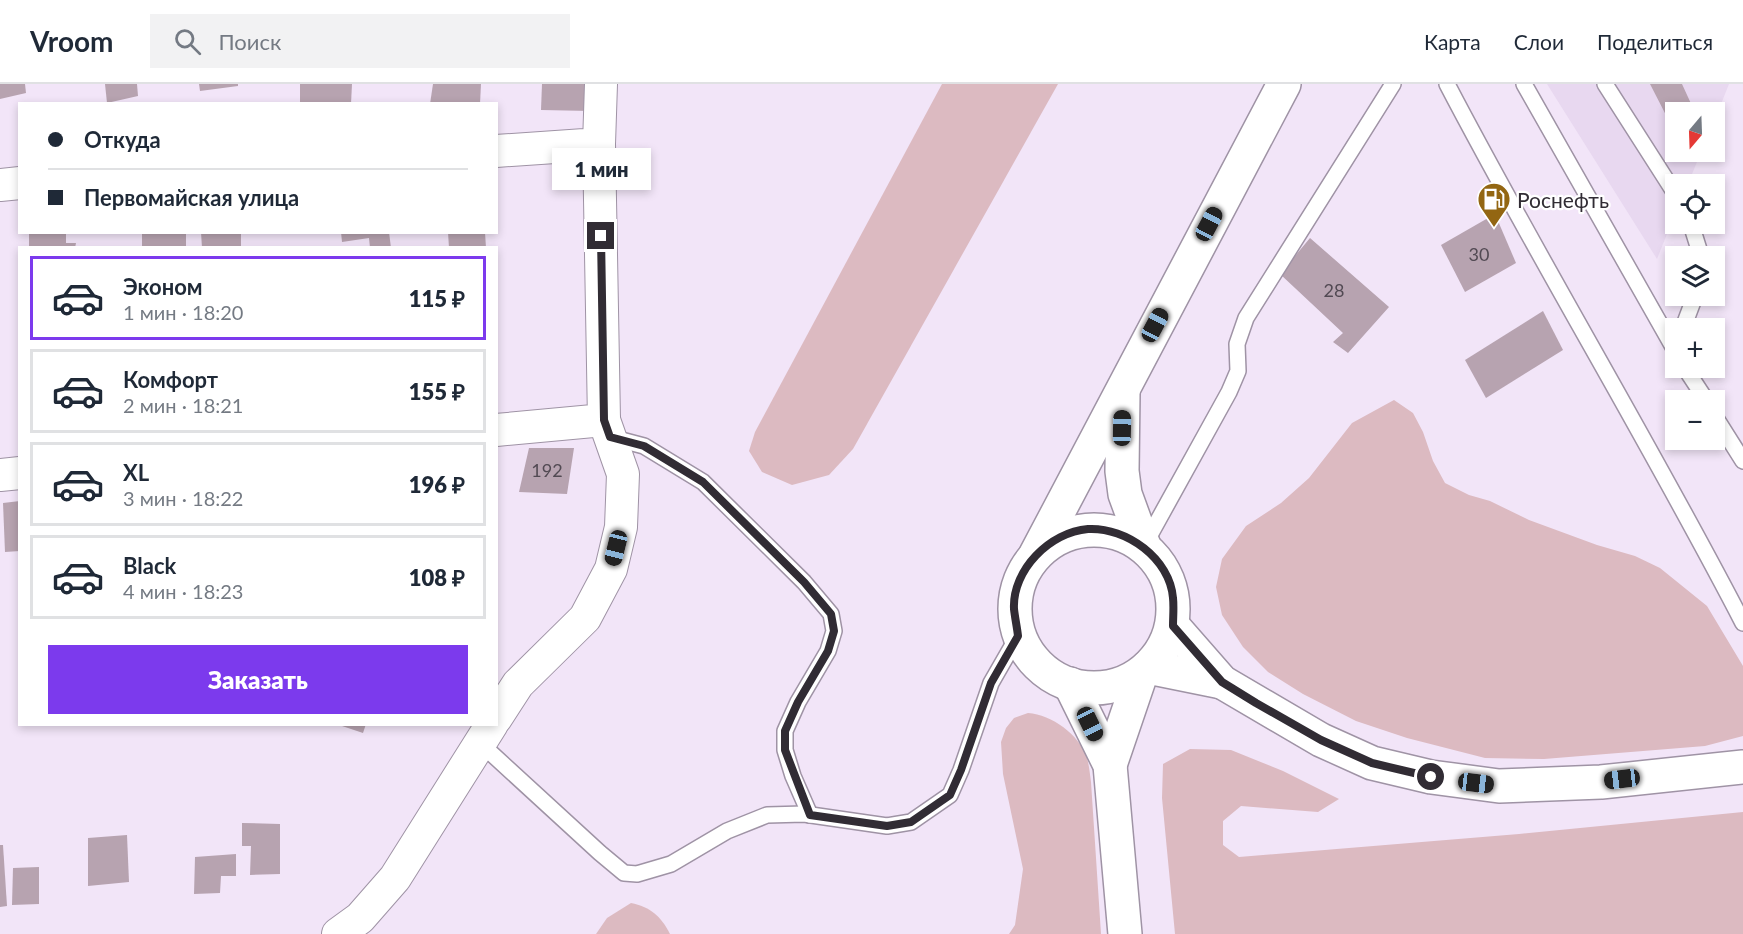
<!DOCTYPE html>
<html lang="ru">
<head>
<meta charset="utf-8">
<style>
	:root { --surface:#fff; --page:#f2f2f3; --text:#1f2937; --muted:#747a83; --line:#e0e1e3; --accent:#7c3aed }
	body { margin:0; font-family:Lato,sans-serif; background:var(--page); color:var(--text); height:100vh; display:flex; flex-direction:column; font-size:22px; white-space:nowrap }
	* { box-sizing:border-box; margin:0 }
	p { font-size:20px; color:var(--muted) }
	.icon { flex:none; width:33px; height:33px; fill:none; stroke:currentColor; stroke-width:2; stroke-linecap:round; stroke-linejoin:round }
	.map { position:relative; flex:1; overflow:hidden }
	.sheet { position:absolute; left:18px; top:162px; width:480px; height:480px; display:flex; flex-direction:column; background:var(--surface); border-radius:0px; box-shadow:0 3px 9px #0003 }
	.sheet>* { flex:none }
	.guide { position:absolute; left:18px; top:18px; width:480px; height:132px; border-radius:0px; box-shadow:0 3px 9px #0003; display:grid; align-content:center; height:132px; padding:0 30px; background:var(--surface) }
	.needle { width:39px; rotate:199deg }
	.fabs { position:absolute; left:1665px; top:18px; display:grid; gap:12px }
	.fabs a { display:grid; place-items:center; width:60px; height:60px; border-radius:0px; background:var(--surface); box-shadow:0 3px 9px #0003; font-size:30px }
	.end { position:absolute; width:27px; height:27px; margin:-14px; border:8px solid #312c34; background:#fff; box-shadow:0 0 0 3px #fff }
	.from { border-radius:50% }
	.bubble { position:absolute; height:42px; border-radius:0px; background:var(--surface); box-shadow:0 3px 9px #0003; font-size:20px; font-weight:800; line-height:42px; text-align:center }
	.car { position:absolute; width:18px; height:36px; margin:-18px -9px; border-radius:8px; box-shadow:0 0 4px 2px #0007; background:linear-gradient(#222 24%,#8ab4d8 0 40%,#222 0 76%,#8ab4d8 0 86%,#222 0) }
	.guide b { display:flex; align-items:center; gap:21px; height:57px; font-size:22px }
	.guide b+b { border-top:2px solid var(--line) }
	.guide i { width:15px; height:15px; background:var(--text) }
	ul { padding:10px 0 0; list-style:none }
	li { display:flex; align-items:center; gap:18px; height:84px; margin:0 12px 9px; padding:0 18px; border:3px solid var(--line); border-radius:0px }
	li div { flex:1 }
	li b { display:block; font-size:22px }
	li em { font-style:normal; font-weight:800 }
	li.on { border-color:var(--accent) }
	li>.icon { width:54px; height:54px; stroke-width:1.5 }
	.cta { display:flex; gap:12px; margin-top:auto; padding:12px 30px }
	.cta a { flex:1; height:69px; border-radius:0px; background:var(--accent); color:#fff; font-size:24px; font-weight:800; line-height:69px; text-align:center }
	header { display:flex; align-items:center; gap:36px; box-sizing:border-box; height:84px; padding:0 30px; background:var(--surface); border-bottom:2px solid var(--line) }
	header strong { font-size:28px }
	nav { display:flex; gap:33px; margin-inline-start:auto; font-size:21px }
	.search { width:420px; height:54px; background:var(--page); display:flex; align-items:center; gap:15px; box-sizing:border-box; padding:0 21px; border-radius:0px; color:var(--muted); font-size:22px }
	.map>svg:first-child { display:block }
	.built { fill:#e8d8f0 }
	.green { fill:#dcbac1 }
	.building { fill:#b7a3b0 }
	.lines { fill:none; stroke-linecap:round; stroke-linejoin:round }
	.lane-casing { stroke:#9f93a5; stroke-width:18 }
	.street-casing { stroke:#9f93a5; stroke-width:34 }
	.secondary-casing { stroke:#9f93a5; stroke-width:36 }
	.lane { stroke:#fff; stroke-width:15 }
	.street { stroke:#fff; stroke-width:32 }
	.secondary { stroke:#fff; stroke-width:33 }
	.route { stroke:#312c34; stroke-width:8 }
	.labels { text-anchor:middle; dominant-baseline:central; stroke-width:4.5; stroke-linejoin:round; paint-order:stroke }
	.number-label { font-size:18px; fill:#524a53 }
	.poi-label { font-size:21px; fill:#312c34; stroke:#fff; text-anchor:start }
</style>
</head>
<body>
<header>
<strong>Vroom</strong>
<div class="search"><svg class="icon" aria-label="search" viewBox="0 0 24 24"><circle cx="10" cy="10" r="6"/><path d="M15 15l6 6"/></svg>Поиск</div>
<nav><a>Карта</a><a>Слои</a><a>Поделиться</a></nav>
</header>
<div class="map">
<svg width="1743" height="850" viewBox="0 0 1743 850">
	<rect width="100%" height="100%" fill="#f2e5f8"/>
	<polygon class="built" points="1547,0 1729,0 1715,35 1714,28 1676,28 1676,68 1701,68 1688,100 1676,100 1675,130 1657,175"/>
	<g class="green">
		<polygon points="942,0 1058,0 853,365 829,391 792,401 762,388 749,367 755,348"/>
		<polygon points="1394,316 1413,329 1423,348 1433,377 1445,399 1469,411 1490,417 1529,436 1597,461 1635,472 1660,484 1707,522 1743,582 1743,652 1705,662 1544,675 1485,674 1407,654 1356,637 1303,610 1268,588 1243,563 1222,531 1216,503 1222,475 1246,442 1281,419 1309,394 1352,339"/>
		<path d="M1028 629C1052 631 1079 650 1087 674 1089 681 1090 690 1091 698L1101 850H1009L1015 841 1023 785 1003 690 1001 658 1006 644 1014 634Z"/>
		<polygon points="1190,665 1231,666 1283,687 1339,715 1318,728 1241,722 1223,737 1223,761 1239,773 1519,750 1743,728 1743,850 1175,850 1162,714 1163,680"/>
		<path d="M631 819C650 823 661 832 670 850H596L607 834Z"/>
	</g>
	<g class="building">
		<polygon points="0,0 25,0 26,9 0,15"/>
		<polygon points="105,0 137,0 138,12 107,19"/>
		<polygon points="199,0 238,0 238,2 200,7"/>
		<polygon points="300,0 352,0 351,20 300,20"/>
		<polygon points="433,0 481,0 480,20 430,20"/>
		<polygon points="542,0 592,0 591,27 541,26"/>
		<polygon points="1650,0 1682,0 1693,24 1685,28 1676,28 1676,34 1669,37"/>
		<polygon points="1495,130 1516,179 1465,208 1441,161"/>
		<polygon points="29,148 66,148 66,159 76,159 75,164 29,164"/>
		<polygon points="142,148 186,150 186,164 142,164"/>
		<polygon points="201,148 241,148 241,164 202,164"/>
		<polygon points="341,148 389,148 391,164 370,164 369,154 342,158"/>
		<polygon points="448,148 485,148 486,164 449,164"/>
		<polygon points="1310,154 1389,223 1348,269 1333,258 1343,249 1280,190"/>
		<polygon points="1543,227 1563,266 1486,314 1465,276"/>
		<polygon points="529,364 574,364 567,410 519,408"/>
		<polygon points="20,417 20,467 5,468 3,419"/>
		<polygon points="336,640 366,640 363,649"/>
		<polygon points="242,739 280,740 280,790 250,791 251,762 242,762"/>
		<polygon points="127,751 129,798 88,802 88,754"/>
		<polygon points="0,761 3,761 7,822 0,823"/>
		<polygon points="236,770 236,792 221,792 220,809 194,810 195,773"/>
		<polygon points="39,783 39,820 12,821 13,784"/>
	</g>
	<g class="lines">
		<defs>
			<g id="lane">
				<path d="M1447 0C1542 182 1649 357 1743 539"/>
				<polyline points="1524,0 1676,268"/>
				<polyline points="1605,0 1676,111"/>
				<polyline points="1691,140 1701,172"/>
				<polyline points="1683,244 1695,212"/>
				<polyline points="1685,284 1706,316"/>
				<polyline points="1714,331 1743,377"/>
				<polyline points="610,353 644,362 703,398 804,498 831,530 834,547 828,567 798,618 785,647 785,666 793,692 810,731"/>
				<polyline points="1145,460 1229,308 1238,287 1237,260 1246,234 1393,0"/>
				<polyline points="480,659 600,769 624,789 637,790 671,780 727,747 767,731 804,730 887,742 911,738 950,711 961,686 991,599 1018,552"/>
			</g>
			<g id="street">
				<polyline points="496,67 599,60 601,0"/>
				<polyline points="0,101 20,99"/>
				<polyline points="496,346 604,336 599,60"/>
				<polyline points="0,391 20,389"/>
				<polyline points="496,634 518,600 585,534 611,485 621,443 623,390 604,336"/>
				<polyline points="338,850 360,834 395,794 492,640"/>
			</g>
			<g id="secondary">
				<polyline points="1123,309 1122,387 1125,410 1144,462"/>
				<circle cx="1094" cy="525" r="79"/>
				<polyline points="1036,470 1284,0"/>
				<polyline points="1173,542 1222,598 1321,656 1372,679 1431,693 1499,702 1601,698 1743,683"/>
				<polyline points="1148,583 1222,598"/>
				<polyline points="1070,600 1110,681 1125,850"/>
				<polyline points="1110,681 1141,590"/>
			</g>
		</defs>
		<use href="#lane" class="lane-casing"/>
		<use href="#street" class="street-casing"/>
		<use href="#secondary" class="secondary-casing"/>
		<use href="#lane" class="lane"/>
		<use href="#street" class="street"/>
		<use href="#secondary" class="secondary"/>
	</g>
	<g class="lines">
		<path class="route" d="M601 152 604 336 610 353 644 362 703 398 804 498 831 530 834 547 828 567 798 618 785 647V666L810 731 887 742 911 738 950 711 961 686 991 599 1018 552C1017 543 1015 534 1014 525 1012 486 1050 448 1088 445 1127 443 1170 475 1173 514 1174 523 1173 533 1173 542L1222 598 1256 619 1321 656 1372 679 1431 693"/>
	</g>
	<defs>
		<symbol id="fuel-pin" viewBox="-11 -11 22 30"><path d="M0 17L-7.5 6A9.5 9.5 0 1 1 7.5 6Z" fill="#936612" stroke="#fff"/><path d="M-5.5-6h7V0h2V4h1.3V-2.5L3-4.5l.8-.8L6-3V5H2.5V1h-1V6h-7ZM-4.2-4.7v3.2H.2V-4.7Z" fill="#fff"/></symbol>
	</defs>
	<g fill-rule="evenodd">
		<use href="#fuel-pin" x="1475" y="96" width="38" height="52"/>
	</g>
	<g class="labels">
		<g class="number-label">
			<text x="1479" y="170">30</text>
			<text x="1334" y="206">28</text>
			<text x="547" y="386">192</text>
		</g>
		<g class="poi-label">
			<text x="1517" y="115">Роснефть</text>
		</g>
	</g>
</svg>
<div class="fabs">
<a><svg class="needle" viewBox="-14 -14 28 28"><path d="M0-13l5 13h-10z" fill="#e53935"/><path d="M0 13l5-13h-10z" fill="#747a83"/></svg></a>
<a><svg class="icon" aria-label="locate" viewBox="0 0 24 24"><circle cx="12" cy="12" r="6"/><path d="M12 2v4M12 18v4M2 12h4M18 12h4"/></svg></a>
<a><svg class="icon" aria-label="layers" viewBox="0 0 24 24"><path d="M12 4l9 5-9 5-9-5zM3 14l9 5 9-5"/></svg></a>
<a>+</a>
<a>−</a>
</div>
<i class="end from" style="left:1431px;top:693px"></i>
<i class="end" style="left:601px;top:152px"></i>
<div class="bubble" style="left:552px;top:64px;width:99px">1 мин</div>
<i class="car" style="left:1209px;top:140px;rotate:28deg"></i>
<i class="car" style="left:1155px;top:241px;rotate:28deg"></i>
<i class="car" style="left:1122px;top:344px;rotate:1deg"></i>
<i class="car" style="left:616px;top:464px;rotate:194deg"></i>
<i class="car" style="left:1090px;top:640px;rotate:154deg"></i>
<i class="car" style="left:1622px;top:695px;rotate:263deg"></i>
<i class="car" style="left:1476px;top:699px;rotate:97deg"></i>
<div class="guide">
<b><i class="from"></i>Откуда</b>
<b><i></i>Первомайская улица</b>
</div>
<section class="sheet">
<ul>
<li class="on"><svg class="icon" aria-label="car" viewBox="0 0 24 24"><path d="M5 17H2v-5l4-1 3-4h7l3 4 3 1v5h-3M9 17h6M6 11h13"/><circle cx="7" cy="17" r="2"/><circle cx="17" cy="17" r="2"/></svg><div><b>Эконом</b><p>1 мин · 18:20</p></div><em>115 ₽</em></li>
<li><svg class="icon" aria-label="car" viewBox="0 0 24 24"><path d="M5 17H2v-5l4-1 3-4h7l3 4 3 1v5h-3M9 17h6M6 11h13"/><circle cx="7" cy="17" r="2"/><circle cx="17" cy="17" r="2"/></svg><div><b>Комфорт</b><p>2 мин · 18:21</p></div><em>155 ₽</em></li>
<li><svg class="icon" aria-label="car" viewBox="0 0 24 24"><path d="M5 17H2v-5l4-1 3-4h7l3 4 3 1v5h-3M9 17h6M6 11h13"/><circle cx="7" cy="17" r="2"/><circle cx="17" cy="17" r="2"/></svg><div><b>XL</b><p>3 мин · 18:22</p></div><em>196 ₽</em></li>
<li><svg class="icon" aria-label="car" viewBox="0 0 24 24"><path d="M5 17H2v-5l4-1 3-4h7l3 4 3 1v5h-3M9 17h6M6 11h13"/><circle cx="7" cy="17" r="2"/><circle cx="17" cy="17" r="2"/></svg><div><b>Black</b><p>4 мин · 18:23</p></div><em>108 ₽</em></li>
</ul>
<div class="cta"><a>Заказать</a></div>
</section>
</div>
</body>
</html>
